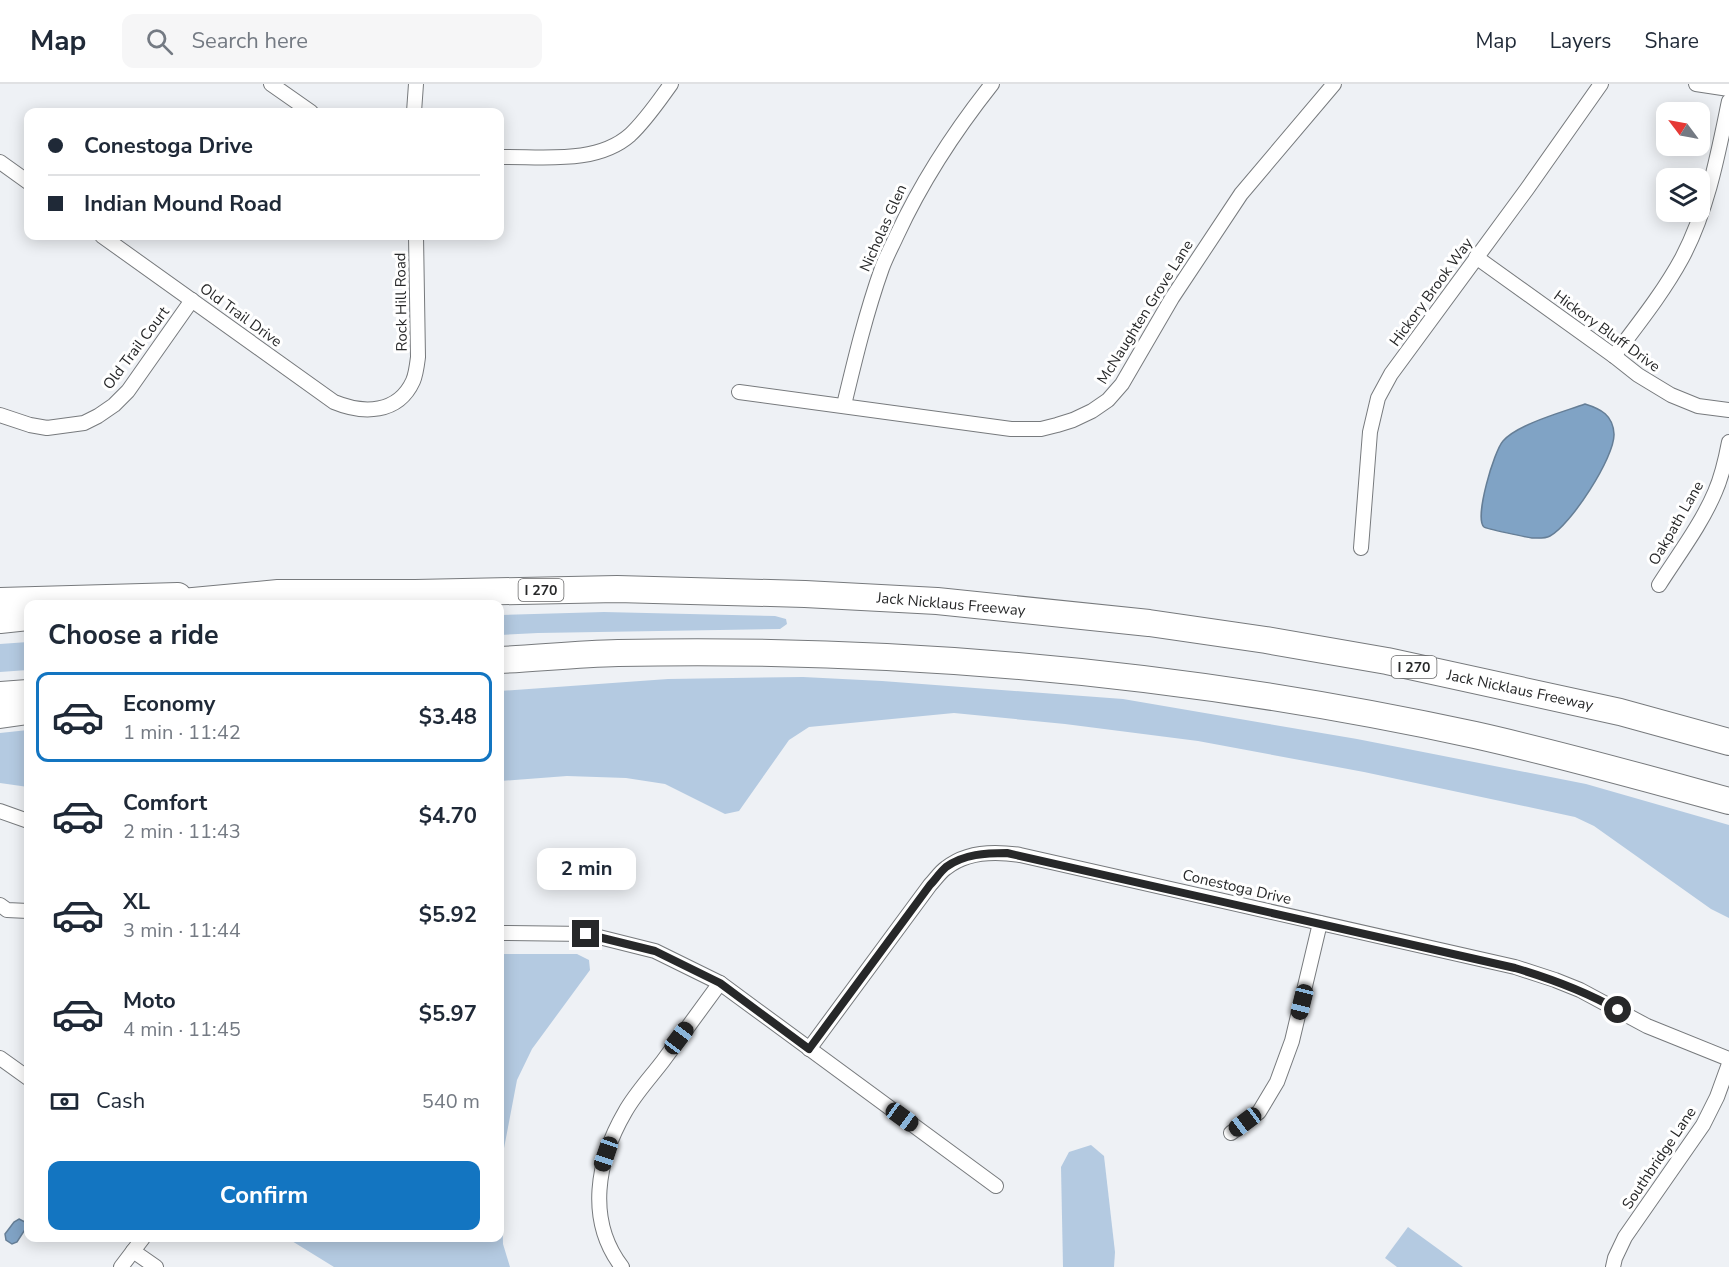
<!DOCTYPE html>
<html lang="en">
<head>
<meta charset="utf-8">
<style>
	:root { --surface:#fff; --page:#f6f6f7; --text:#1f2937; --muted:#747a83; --line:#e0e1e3; --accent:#1375c1 }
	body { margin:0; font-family:"Nunito Sans",sans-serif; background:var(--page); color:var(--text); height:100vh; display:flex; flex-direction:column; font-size:22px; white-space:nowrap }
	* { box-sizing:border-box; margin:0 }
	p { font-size:20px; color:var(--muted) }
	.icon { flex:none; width:33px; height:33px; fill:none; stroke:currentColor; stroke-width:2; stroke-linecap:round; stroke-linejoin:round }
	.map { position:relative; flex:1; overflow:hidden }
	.sheet { position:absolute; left:24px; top:516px; width:480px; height:642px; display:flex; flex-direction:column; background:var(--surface); border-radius:12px; box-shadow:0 3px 15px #0003 }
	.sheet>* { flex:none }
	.top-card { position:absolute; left:24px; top:24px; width:480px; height:132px; border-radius:12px; box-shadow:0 3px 15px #0003; display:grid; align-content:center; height:132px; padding:0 24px; background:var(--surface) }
	.needle { width:39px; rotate:302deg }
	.buttons { position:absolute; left:1656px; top:18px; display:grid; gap:12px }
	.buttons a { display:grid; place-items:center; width:54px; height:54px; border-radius:12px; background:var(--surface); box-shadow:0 3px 15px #0003; font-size:30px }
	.end { position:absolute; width:27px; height:27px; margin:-14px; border:8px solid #272829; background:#fff; box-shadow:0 0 0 3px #fff }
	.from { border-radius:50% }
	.bubble { position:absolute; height:42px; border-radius:12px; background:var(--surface); box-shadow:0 3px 15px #0003; font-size:20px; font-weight:700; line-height:42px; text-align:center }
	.car { position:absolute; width:18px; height:36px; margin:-18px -9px; border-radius:8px; box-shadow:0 0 4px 2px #0007; background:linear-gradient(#222 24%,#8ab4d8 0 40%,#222 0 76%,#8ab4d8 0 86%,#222 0) }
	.top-card b { display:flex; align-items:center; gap:21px; height:57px; font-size:22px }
	.top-card b+b { border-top:2px solid var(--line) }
	.top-card i { width:15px; height:15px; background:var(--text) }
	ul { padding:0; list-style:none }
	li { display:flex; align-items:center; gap:18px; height:90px; margin:0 12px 9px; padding:0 12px; border:3px solid transparent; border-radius:12px }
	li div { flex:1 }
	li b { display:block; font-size:22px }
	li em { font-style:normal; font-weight:700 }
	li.current { border-color:var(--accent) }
	li>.icon { width:54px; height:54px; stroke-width:1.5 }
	h2 { padding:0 24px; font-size:27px; line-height:72px }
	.pay { display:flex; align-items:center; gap:15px; height:66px; padding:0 24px; font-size:22px }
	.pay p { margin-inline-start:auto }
	.action { display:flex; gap:12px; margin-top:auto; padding:12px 24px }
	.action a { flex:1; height:69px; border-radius:12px; background:var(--accent); color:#fff; font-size:24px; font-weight:700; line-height:69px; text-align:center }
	header { display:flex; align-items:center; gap:36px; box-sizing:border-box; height:84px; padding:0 30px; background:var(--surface); border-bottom:2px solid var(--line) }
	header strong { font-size:28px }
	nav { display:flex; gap:33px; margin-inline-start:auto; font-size:21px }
	.search { width:420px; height:54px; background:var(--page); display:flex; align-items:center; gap:15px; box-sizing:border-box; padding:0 21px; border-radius:12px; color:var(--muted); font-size:22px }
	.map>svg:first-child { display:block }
	.green { fill:#b4cae1 }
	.water { fill:#80a3c5; stroke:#657e96; stroke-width:1.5 }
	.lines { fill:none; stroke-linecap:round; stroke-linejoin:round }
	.minor-casing { stroke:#777a7d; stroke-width:16 }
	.motorway-casing { stroke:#777a7d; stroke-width:28 }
	.minor { stroke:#fff; stroke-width:14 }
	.motorway { stroke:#fff; stroke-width:26 }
	.route { stroke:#272829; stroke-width:8 }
	.labels { text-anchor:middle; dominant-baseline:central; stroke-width:6; stroke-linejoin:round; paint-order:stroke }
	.shield { fill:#fff; stroke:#686869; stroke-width:1.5 }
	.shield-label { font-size:14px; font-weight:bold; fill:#272829 }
	.street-label { font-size:15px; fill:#272829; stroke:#fff }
</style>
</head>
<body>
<header>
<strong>Map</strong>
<div class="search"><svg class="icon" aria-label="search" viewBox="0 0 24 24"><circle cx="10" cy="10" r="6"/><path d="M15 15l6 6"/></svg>Search here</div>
<nav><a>Map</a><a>Layers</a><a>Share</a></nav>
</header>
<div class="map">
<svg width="1729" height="1183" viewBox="0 0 1729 1183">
	<rect width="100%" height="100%" fill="#eef1f5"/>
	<g class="green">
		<polygon points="604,528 775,532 786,535 787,540 780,545 538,549 500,551 500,531"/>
		<polygon points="28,558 28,586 0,588 0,560"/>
		<polygon points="803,593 882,597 1123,615 1357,655 1586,700 1729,741 1729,834 1711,825 1594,742 1575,733 1364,688 1198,657 1065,640 954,629 809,643 789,656 739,727 725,730 665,700 626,694 567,692 500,697 500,607 668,595"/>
		<polygon points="28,646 28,703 0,699 0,649"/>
		<polygon points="500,870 577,870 589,876 590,886 532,965 517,996 501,1080 503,1160 510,1183 334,1183 287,1154 500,1154"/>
		<polygon points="1091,1061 1104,1072 1115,1168 1114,1183 1063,1183 1061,1083 1069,1068"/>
		<polygon points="1408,1143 1463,1183 1397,1183 1385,1174"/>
	</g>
	<g class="water">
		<path d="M1585 320C1601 325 1613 331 1614 350 1615 373 1570 442 1550 452 1544 455 1539 454 1532 454 1526 453 1487 445 1484 443 1474 434 1494 367 1503 357 1518 340 1563 328 1585 320Z"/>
		<polygon points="19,1135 25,1138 26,1144 17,1158 12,1160 6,1156 5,1150 14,1138"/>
	</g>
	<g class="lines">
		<defs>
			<g id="minor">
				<polyline points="271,0 311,28"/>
				<polyline points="1696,0 1729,5"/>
				<polyline points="414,28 416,0"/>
				<path d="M500 73C541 72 596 81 630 51 646 36 658 18 671 0"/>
				<polyline points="0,78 28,98"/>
				<path d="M102 152 334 318C363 330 398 330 413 297 416 290 417 281 418 273L416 152"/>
				<polyline points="1476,173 1614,272 1638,291 1671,311 1698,322 1729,326"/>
				<path d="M1614 272C1638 240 1663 209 1682 174 1708 125 1718 70 1729 17"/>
				<polyline points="739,308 1011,345 1041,345 1057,341 1073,336 1092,327 1108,316 1122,300 1172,214 1241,110 1334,0"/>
				<path d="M844 321C855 275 866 229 882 184 886 173 892 162 897 151 923 95 954 48 992 0"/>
				<polyline points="0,331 30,341 47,344 84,339 98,332 114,321 128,307 192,216"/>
				<polyline points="1361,464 1370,348 1378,314 1391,290 1527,105 1601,0"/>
				<path d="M1659 501C1678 471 1701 441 1715 408 1722 392 1726 374 1729 358"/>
				<polyline points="0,727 28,737"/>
				<polyline points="0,821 7,826 28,827"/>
				<polyline points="500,849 587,850 655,867 720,899 996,1102"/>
				<path d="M809 965 930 801C935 796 940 788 946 784 967 767 995 767 1020 771L1515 883 1555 896 1580 906 1647 942 1729 975"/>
				<polyline points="0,974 28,994"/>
				<polyline points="1231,1049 1259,1028 1277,998 1292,957 1320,839"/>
				<polyline points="133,1167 156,1183"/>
				<polyline points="121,1183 143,1154"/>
				<path d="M622 1183C586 1136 597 1076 625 1028 635 1010 650 994 663 977 682 951 701 925 720 899"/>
				<polyline points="1613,1183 1615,1174 1625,1153 1703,1041 1717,1013 1729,980"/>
			</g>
			<g id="motorway">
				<polyline points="0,517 178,512"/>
				<polyline points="161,520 278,509 415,509 617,505 805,510 937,517 1149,539 1266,556 1387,577 1620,628 1729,658"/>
				<polyline points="0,536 28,533"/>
				<path d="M500 576C539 574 579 570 618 569 905 563 1194 590 1475 651 1560 670 1645 694 1729 717"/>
				<polyline points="0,611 28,609"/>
				<polyline points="0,631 28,627"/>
			</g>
		</defs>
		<use href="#minor" class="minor-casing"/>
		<use href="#motorway" class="motorway-casing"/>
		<use href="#minor" class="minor"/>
		<use href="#motorway" class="motorway"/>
	</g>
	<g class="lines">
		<path class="route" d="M586 850 655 867 720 899 809 965 930 801C935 796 940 788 946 783 964 770 986 769 1007 769L1515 884C1552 895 1585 907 1618 926"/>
	</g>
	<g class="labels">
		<g class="shield">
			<rect x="518.5" y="495" width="45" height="22" rx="4.5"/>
			<rect x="1391.5" y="572" width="45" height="22" rx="4.5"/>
		</g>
		<g class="shield-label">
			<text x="541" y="506">I 270</text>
			<text x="1414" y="583">I 270</text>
		</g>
		<g class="street-label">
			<text transform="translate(883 144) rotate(-66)">Nicholas Glen</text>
			<text transform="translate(1431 208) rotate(-54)">Hickory Brook Way</text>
			<text transform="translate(401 218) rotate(-91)">Rock Hill Road</text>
			<text transform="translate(1145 228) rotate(-58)">McNaughten Grove Lane</text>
			<text transform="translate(241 231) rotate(36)">Old Trail Drive</text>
			<text transform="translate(1607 247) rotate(36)">Hickory Bluff Drive</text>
			<text transform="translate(136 264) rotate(-53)">Old Trail Court</text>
			<text transform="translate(1676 439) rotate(-60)">Oakpath Lane</text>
			<text transform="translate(951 520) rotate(5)">Jack Nicklaus Freeway</text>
			<text transform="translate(1520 606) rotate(12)">Jack Nicklaus Freeway</text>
			<text transform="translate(1237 803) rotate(13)">Conestoga Drive</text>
			<text transform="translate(1659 1074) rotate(-56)">Southbridge Lane</text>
		</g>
	</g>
</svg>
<div class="buttons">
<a><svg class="needle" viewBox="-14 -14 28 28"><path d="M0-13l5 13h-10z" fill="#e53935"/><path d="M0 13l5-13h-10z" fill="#747a83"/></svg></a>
<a><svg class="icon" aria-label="layers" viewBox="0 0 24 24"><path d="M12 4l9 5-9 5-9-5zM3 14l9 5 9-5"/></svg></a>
</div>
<i class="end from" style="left:1618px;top:926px"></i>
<i class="end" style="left:586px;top:850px"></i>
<div class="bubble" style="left:537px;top:764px;width:99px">2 min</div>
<i class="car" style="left:1302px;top:918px;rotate:194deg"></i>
<i class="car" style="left:679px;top:954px;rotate:37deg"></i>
<i class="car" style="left:902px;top:1033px;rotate:126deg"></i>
<i class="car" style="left:1245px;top:1038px;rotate:233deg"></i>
<i class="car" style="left:606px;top:1070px;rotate:199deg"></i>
<div class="top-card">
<b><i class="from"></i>Conestoga Drive</b>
<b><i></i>Indian Mound Road</b>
</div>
<section class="sheet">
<h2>Choose a ride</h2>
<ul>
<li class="current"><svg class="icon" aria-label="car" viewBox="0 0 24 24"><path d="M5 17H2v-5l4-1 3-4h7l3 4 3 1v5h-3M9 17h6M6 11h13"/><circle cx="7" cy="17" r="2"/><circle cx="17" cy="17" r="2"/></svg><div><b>Economy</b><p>1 min · 11:42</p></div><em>$3.48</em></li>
<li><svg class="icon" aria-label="car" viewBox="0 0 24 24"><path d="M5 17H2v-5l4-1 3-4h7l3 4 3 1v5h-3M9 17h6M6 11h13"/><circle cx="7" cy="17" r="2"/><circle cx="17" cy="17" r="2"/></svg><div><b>Comfort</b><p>2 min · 11:43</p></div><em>$4.70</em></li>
<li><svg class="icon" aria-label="car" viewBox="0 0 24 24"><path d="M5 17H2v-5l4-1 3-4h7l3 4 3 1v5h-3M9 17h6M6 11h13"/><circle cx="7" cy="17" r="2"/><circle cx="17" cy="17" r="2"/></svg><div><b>XL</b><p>3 min · 11:44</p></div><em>$5.92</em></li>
<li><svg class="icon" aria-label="car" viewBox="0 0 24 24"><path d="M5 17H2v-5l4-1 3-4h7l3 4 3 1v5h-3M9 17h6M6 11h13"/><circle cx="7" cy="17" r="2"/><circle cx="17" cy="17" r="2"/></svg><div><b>Moto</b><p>4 min · 11:45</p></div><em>$5.97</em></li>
</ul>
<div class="pay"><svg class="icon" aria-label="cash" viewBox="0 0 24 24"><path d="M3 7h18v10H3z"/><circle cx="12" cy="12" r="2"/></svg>Cash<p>540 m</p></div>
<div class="action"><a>Confirm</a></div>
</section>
</div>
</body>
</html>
